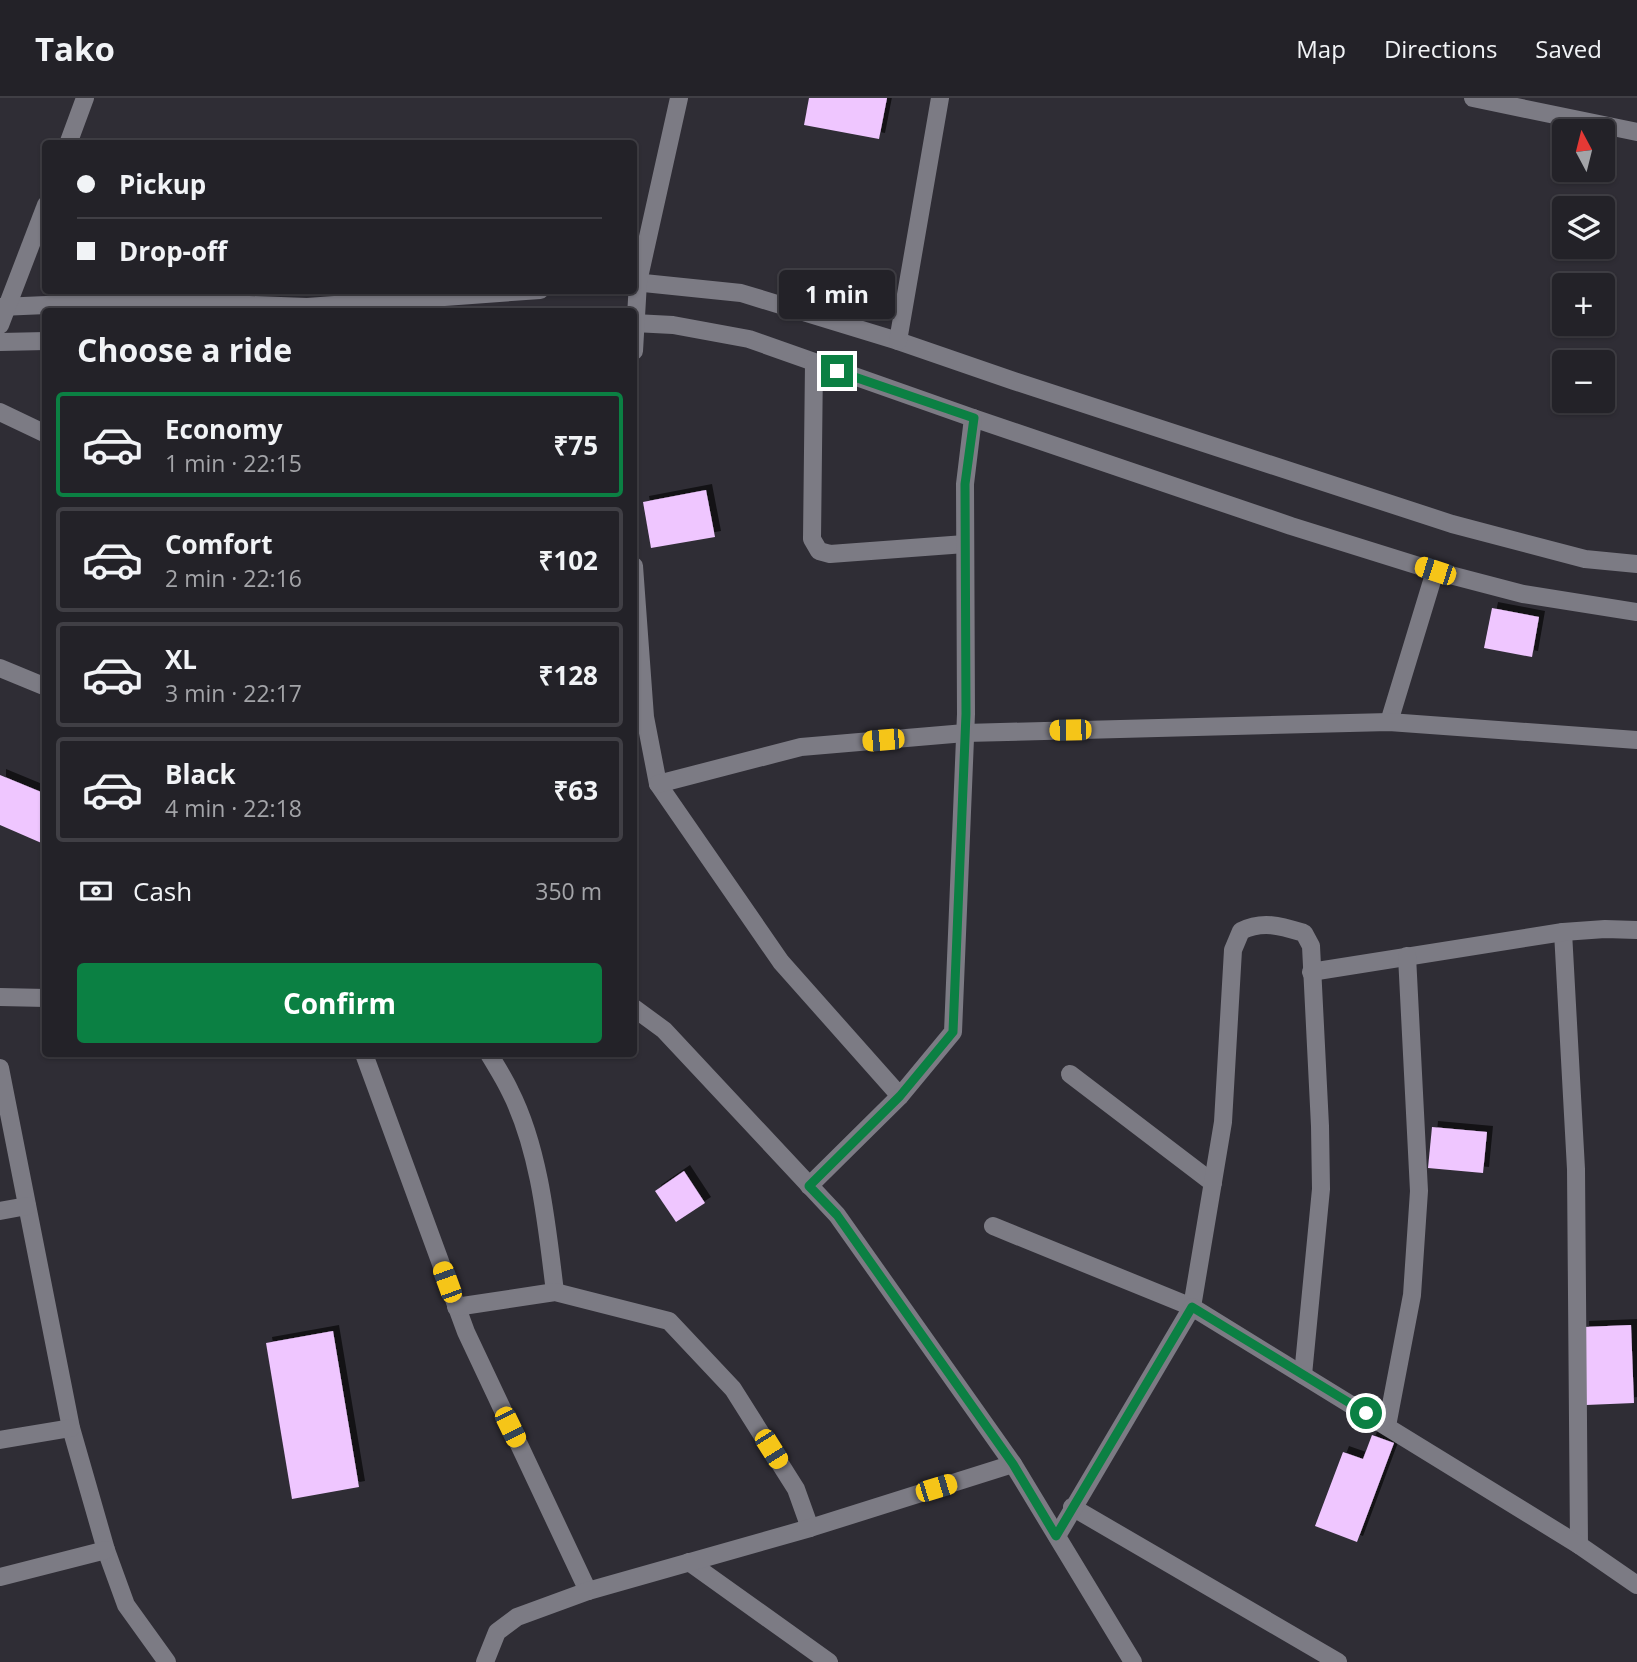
<!DOCTYPE html>
<html lang="en">
<head>
<meta charset="utf-8">
<style>
	:root { --surface:#232228; --page:#2b2a30; --text:#f1f3f6; --muted:#a3a4a8; --line:#403f45; --accent:#0b8043 }
	body { margin:0; font-family:"Open Sans",sans-serif; background:var(--page); color:var(--text); height:100vh; display:flex; flex-direction:column; font-size:26px; white-space:nowrap }
	* { box-sizing:border-box; margin:0 }
	p { font-size:23px; color:var(--muted) }
	.icon { flex:none; width:38px; height:38px; fill:none; stroke:currentColor; stroke-width:2; stroke-linecap:round; stroke-linejoin:round }
	.map { position:relative; flex:1; overflow:hidden }
	.drawer { position:absolute; left:42px; top:210px; width:595px; height:749px; display:flex; flex-direction:column; background:var(--surface); border-radius:7px; box-shadow:0 2px 5px #0004,0 0 0 2px var(--line) }
	.drawer>* { flex:none }
	.hud { position:absolute; left:42px; top:42px; width:595px; height:154px; border-radius:7px; box-shadow:0 2px 5px #0004,0 0 0 2px var(--line); display:grid; align-content:center; height:154px; padding:0 35px; background:var(--surface) }
	.needle { width:46px; rotate:353deg }
	.buttons { position:absolute; left:1552px; top:21px; display:grid; gap:14px }
	.buttons a { display:grid; place-items:center; width:63px; height:63px; border-radius:7px; background:var(--surface); box-shadow:0 2px 5px #0004,0 0 0 2px var(--line); font-size:35px }
	.end { position:absolute; width:32px; height:32px; margin:-16px; border:9px solid #0b8043; background:#fff; box-shadow:0 0 0 4px #fff }
	.from { border-radius:50% }
	.bubble { position:absolute; height:49px; border-radius:7px; background:var(--surface); box-shadow:0 2px 5px #0004,0 0 0 2px var(--line); font-size:23px; font-weight:700; line-height:49px; text-align:center }
	.car { position:absolute; width:21px; height:42px; margin:-21px -10px; border-radius:9px; box-shadow:0 0 5px 2px #0007; background:linear-gradient(#f5c518 24%,#345 0 40%,#f5c518 0 76%,#345 0 86%,#f5c518 0) }
	.hud b { display:flex; align-items:center; gap:24px; height:66px; font-size:26px }
	.hud b+b { border-top:2px solid var(--line) }
	.hud i { width:18px; height:18px; background:var(--text) }
	ul { padding:0; list-style:none }
	li { display:flex; align-items:center; gap:21px; height:105px; margin:0 14px 10px; padding:0 21px; border:4px solid var(--line); border-radius:7px }
	li div { flex:1 }
	li b { display:block; font-size:26px }
	li em { font-style:normal; font-weight:700 }
	li.selected { border-color:var(--accent) }
	li>.icon { width:63px; height:63px; stroke-width:1.5 }
	h2 { padding:0 35px; font-size:32px; line-height:84px }
	.pay { display:flex; align-items:center; gap:18px; height:77px; padding:0 35px; font-size:26px }
	.pay p { margin-inline-start:auto }
	.primary-button { display:flex; gap:14px; margin-top:auto; padding:14px 35px }
	.primary-button a { flex:1; height:80px; border-radius:7px; background:var(--accent); color:#fff; font-size:28px; font-weight:700; line-height:80px; text-align:center }
	header { display:flex; align-items:center; gap:42px; box-sizing:border-box; height:98px; padding:0 35px; background:var(--surface); border-bottom:2px solid var(--line) }
	header strong { font-size:33px }
	nav { display:flex; gap:38px; margin-inline-start:auto; font-size:24px }
	.map>svg:first-child { display:block }
	.building { fill:#efc6ff; filter:url(#shadow) }
	.lines { fill:none; stroke-linecap:round; stroke-linejoin:round }
	.minor { stroke:#7c7b84; stroke-width:18 }
	.tertiary { stroke:#7c7b84; stroke-width:18 }
	.route { stroke:#0b8043; stroke-width:9 }
</style>
</head>
<body>
<header>
<strong>Tako</strong>
<nav><a>Map</a><a>Directions</a><a>Saved</a></nav>
</header>
<div class="map">
<svg width="1637" height="1564" viewBox="0 0 1637 1564">
	<defs>
		<filter id="shadow"><feDropShadow dx="6" dy="-6" stdDeviation="0" flood-color="#0009"/></filter>
	</defs>
	<rect width="100%" height="100%" fill="#2f2d35"/>
	<g class="building">
		<polygon points="809,0 887,0 879,41 804,27"/>
		<polygon points="706,392 715,439 651,450 643,404"/>
		<polygon points="1492,510 1539,519 1532,559 1484,550"/>
		<polygon points="0,677 46,696 46,747 0,727"/>
		<polygon points="1432,1029 1487,1034 1483,1075 1428,1070"/>
		<polygon points="684,1073 705,1105 676,1124 655,1093"/>
		<polygon points="1631,1227 1634,1305 1586,1307 1583,1229"/>
		<polygon points="333,1233 359,1389 292,1401 266,1245"/>
		<polygon points="1372,1337 1394,1345 1357,1444 1315,1428 1343,1354 1363,1361"/>
	</g>
	<g class="lines">
		<g class="minor">
			<polyline points="1473,0 1637,34"/>
			<polyline points="68,46 85,0"/>
			<polyline points="634,184 741,195 898,243 1014,283 1452,426 1585,461 1637,466"/>
			<polyline points="0,209 139,203 307,209 540,192"/>
			<polyline points="634,225 673,227 749,241 973,320 1291,428 1435,473 1523,496 1637,514"/>
			<polyline points="0,227 46,107"/>
			<polyline points="898,243 940,0"/>
			<polyline points="0,244 46,243"/>
			<polyline points="634,253 638,184 679,0"/>
			<polyline points="814,265 812,441 819,453 830,456 965,446"/>
			<polyline points="0,314 46,336"/>
			<polyline points="634,468 645,619 658,686 781,864 900,998 953,934 966,616 965,386 973,320"/>
			<polyline points="1389,624 1435,473"/>
			<polyline points="658,686 801,649 965,635 1389,624 1637,642"/>
			<polyline points="1563,834 1576,1071 1579,1447"/>
			<polyline points="1311,874 1563,834 1605,831 1637,832"/>
			<polyline points="0,899 46,900"/>
			<polyline points="364,956 466,1234 588,1493"/>
			<path d="M489 956C496 968 504 980 510 993 540 1052 547 1130 555 1194"/>
			<polyline points="0,970 71,1330 106,1452 126,1507 167,1564"/>
			<polyline points="1070,976 1213,1085"/>
			<polyline points="809,1088 900,998"/>
			<polyline points="0,1113 27,1108"/>
			<path d="M993 1128 1192 1209 1223 1024 1233 852 1241 833C1263 822 1281 828 1304 835L1311 848 1320 1028 1321 1091 1303 1277"/>
			<polyline points="456,1209 555,1194 669,1223 733,1291 796,1391 810,1430"/>
			<polyline points="1387,1328 1412,1197 1419,1093 1407,858"/>
			<polyline points="0,1342 71,1330"/>
			<polyline points="1072,1409 1338,1564"/>
			<polyline points="1057,1438 1192,1209 1579,1447 1637,1487"/>
			<polyline points="689,1464 829,1564"/>
			<polyline points="0,1479 106,1452"/>
			<polyline points="485,1564 497,1534 517,1519 588,1493 810,1430 1013,1366"/>
		</g>
		<g class="tertiary">
			<polyline points="0,570 46,589"/>
			<polyline points="634,910 664,932 837,1117 1013,1366 1133,1564"/>
		</g>
	</g>
	<g class="lines">
		<polyline class="route" points="837,273 974,320 965,386 966,616 953,934 900,998 809,1088 837,1117 1013,1366 1056,1438 1192,1209 1366,1315"/>
	</g>
</svg>
<div class="buttons">
<a><svg class="needle" viewBox="-14 -14 28 28"><path d="M0-13l5 13h-10z" fill="#e53935"/><path d="M0 13l5-13h-10z" fill="#a3a4a8"/></svg></a>
<a><svg class="icon" aria-label="layers" viewBox="0 0 24 24"><path d="M12 4l9 5-9 5-9-5zM3 14l9 5 9-5"/></svg></a>
<a>+</a>
<a>−</a>
</div>
<i class="end from" style="left:1366px;top:1315px"></i>
<i class="end" style="left:837px;top:273px"></i>
<div class="bubble" style="left:779px;top:172px;width:116px">1 min</div>
<i class="car" style="left:1435px;top:473px;rotate:288deg"></i>
<i class="car" style="left:1070px;top:632px;rotate:269deg"></i>
<i class="car" style="left:883px;top:642px;rotate:265deg"></i>
<i class="car" style="left:447px;top:1184px;rotate:340deg"></i>
<i class="car" style="left:510px;top:1329px;rotate:154deg"></i>
<i class="car" style="left:771px;top:1351px;rotate:148deg"></i>
<i class="car" style="left:936px;top:1390px;rotate:73deg"></i>
<div class="hud">
<b><i class="from"></i>Pickup</b>
<b><i></i>Drop-off</b>
</div>
<section class="drawer">
<h2>Choose a ride</h2>
<ul>
<li class="selected"><svg class="icon" aria-label="car" viewBox="0 0 24 24"><path d="M5 17H2v-5l4-1 3-4h7l3 4 3 1v5h-3M9 17h6M6 11h13"/><circle cx="7" cy="17" r="2"/><circle cx="17" cy="17" r="2"/></svg><div><b>Economy</b><p>1 min · 22:15</p></div><em>₹75</em></li>
<li><svg class="icon" aria-label="car" viewBox="0 0 24 24"><path d="M5 17H2v-5l4-1 3-4h7l3 4 3 1v5h-3M9 17h6M6 11h13"/><circle cx="7" cy="17" r="2"/><circle cx="17" cy="17" r="2"/></svg><div><b>Comfort</b><p>2 min · 22:16</p></div><em>₹102</em></li>
<li><svg class="icon" aria-label="car" viewBox="0 0 24 24"><path d="M5 17H2v-5l4-1 3-4h7l3 4 3 1v5h-3M9 17h6M6 11h13"/><circle cx="7" cy="17" r="2"/><circle cx="17" cy="17" r="2"/></svg><div><b>XL</b><p>3 min · 22:17</p></div><em>₹128</em></li>
<li><svg class="icon" aria-label="car" viewBox="0 0 24 24"><path d="M5 17H2v-5l4-1 3-4h7l3 4 3 1v5h-3M9 17h6M6 11h13"/><circle cx="7" cy="17" r="2"/><circle cx="17" cy="17" r="2"/></svg><div><b>Black</b><p>4 min · 22:18</p></div><em>₹63</em></li>
</ul>
<div class="pay"><svg class="icon" aria-label="cash" viewBox="0 0 24 24"><path d="M3 7h18v10H3z"/><circle cx="12" cy="12" r="2"/></svg>Cash<p>350 m</p></div>
<div class="primary-button"><a>Confirm</a></div>
</section>
</div>
</body>
</html>
